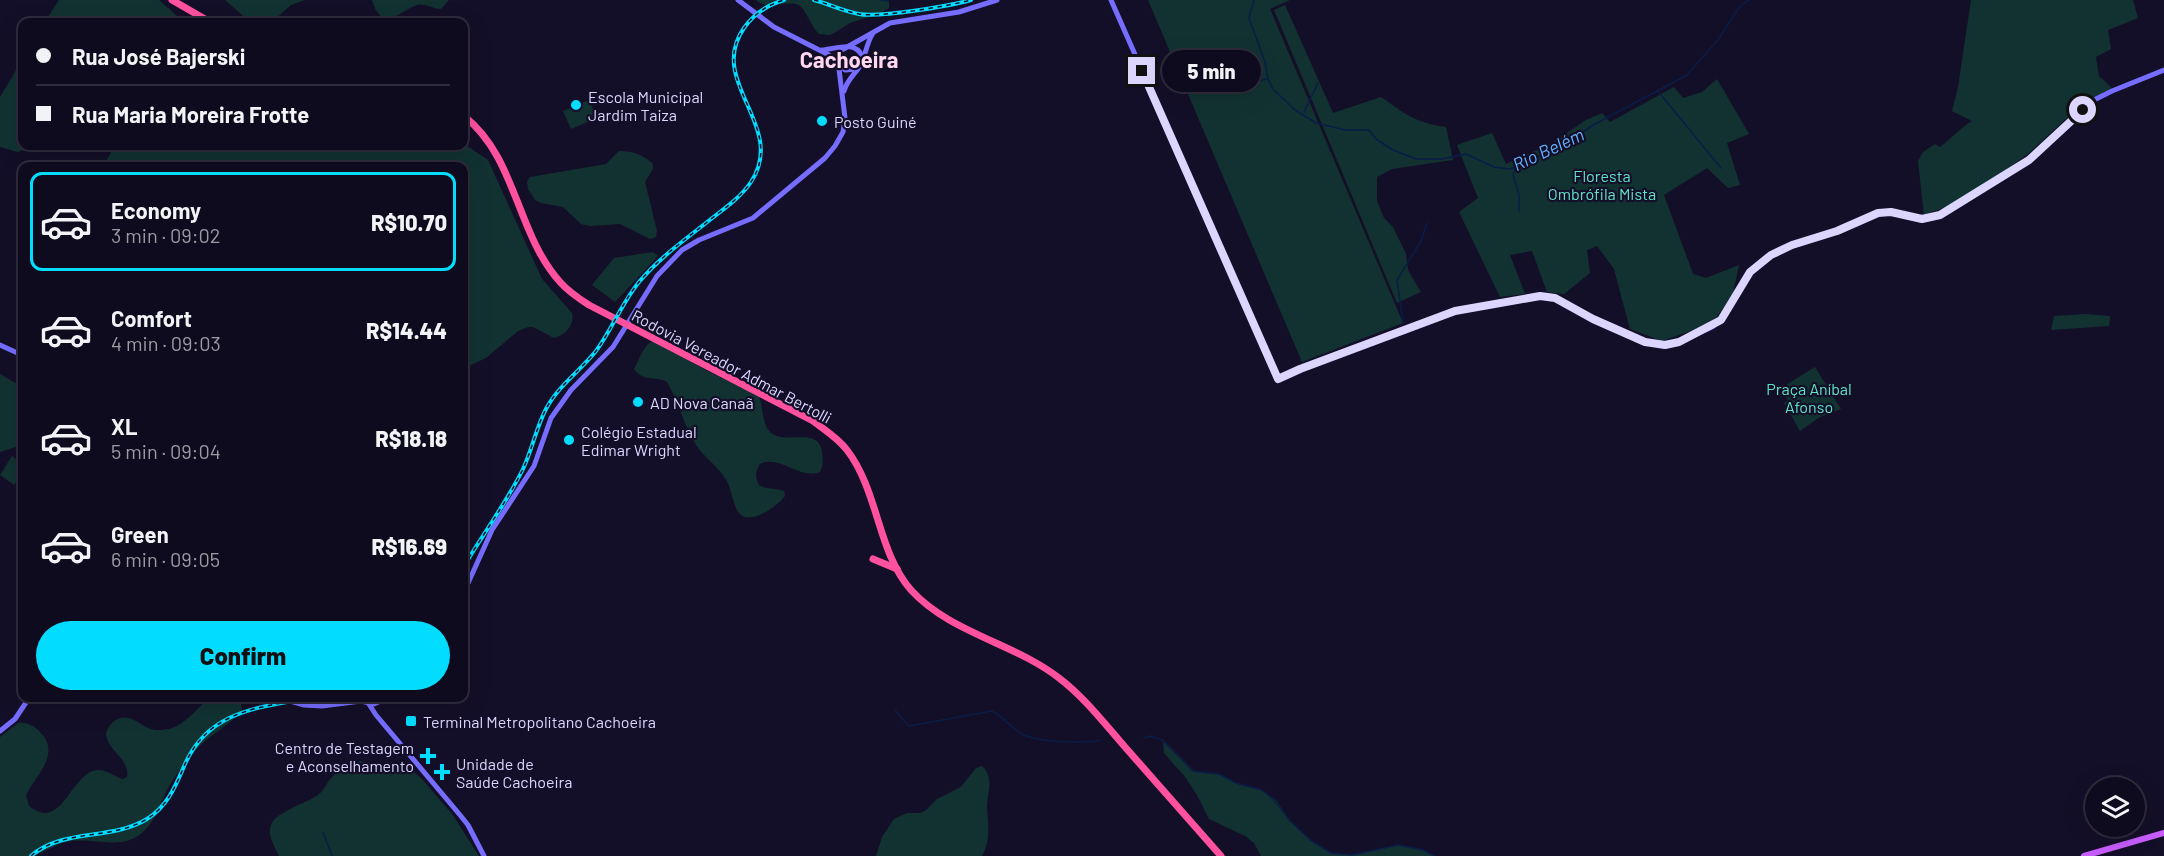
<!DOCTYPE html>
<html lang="en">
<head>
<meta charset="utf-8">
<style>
	:root { --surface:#0f0b1e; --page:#1d192b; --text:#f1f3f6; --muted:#9b9ba4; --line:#2f2b3c; --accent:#02dcff }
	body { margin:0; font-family:Barlow,sans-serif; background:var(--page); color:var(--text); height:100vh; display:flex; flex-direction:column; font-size:22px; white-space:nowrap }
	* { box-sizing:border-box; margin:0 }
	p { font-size:20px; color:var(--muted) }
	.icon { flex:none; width:33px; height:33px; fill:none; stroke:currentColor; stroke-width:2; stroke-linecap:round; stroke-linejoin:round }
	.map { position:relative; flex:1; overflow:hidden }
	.drawer { position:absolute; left:18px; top:162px; width:450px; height:540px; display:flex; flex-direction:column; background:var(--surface); border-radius:12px; box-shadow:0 6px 24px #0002,0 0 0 2px var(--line) }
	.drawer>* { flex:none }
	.banner { position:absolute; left:18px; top:18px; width:450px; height:132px; border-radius:12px; box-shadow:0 6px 24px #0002,0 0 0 2px var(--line); display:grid; align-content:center; height:132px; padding:0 18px; background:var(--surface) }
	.buttons { position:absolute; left:2085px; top:777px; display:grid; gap:12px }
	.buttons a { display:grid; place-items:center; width:60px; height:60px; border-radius:50%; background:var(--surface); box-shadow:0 6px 24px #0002,0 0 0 2px var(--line); font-size:30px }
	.end { position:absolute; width:27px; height:27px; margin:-14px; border:8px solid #dcd6ff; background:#111; box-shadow:0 0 0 3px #111 }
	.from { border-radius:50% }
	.bubble { position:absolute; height:42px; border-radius:21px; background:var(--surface); box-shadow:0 6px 24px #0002,0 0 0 2px var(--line); font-size:20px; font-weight:800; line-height:42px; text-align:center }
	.banner b { display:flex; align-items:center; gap:21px; height:57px; font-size:22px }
	.banner b+b { border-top:2px solid var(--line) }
	.banner i { width:15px; height:15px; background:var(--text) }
	ul { padding:10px 0 0; list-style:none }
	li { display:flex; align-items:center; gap:18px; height:99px; margin:0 12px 9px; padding:0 6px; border:3px solid transparent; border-radius:12px }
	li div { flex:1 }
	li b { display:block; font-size:22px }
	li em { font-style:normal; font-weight:800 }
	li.active { border-color:var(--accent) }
	li>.icon { width:54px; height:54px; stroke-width:1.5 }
	.primary-button { display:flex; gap:12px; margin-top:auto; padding:12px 18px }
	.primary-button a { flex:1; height:69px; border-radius:36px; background:var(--accent); color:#111; font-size:24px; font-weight:800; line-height:69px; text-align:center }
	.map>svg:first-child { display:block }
	.green { fill:#123232 }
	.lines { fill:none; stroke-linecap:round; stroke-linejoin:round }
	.stream { stroke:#091d47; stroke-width:1.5 }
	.secondary { stroke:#766dff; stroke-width:5 }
	.primary { stroke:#c95dff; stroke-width:6 }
	.highway { stroke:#ff519e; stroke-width:7 }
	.rail-casing { stroke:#02dcff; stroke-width:4 }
	.rail { stroke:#140f28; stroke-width:1.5; stroke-dasharray:4.5; stroke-linecap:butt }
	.route { stroke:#dcd6ff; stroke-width:8 }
	.poi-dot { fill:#02dcff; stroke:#140f28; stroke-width:2 }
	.labels { text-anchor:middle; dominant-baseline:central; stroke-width:4.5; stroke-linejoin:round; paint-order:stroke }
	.poi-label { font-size:16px; fill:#dcd6ff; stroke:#140f28; text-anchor:start }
	.park-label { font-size:16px; fill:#5ee3c7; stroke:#140f28 }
	.street-label { font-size:16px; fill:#dcd6ff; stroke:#140f28 }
	.water-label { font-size:18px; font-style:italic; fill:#64b1ff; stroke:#140f28 }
	.district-label { font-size:22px; font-weight:bold; fill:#ffd8ef; stroke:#140f28 }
</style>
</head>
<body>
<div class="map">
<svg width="2164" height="856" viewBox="0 0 2164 856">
	<rect width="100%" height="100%" fill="#140f28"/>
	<g class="green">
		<polygon points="59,0 159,0 177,16 179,21 176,22 45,22"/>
		<polygon points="225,0 305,0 291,5 272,22 250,22"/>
		<path d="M372 0H449L441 9C433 9 425 3 417 5 400 11 382 34 372 0Z"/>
		<path d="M756 0H887L889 1V8L881 13 850 23 834 33 829 35 819 34C811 26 806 10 799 5 786 0 767 11 756 0Z"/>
		<polygon points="1148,0 1290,0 1270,9 1403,323 1302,362"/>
		<path d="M1971 0H2133L2138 18 2108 30 2111 49 2096 57 2099 76 2112 88 2082 104 2029 153 1993 179 1948 206 1924 215 1918 161 1923 152 1935 144 1940 147C1951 139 1960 128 1972 121L1952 111 1958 87Z"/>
		<path d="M1285 5 1333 113 1381 97C1405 114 1416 123 1446 127L1453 160 1392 169 1377 177V201L1384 218 1393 227 1406 254 1408 270 1421 292 1397 303 1274 10Z"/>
		<polygon points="22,60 22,146 33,146 18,152 0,147 0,97"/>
		<polygon points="1717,79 1749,134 1727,143 1740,185 1728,188 1707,168 1664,195 1693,274 1706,278 1739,265 1733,293 1717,317 1693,330 1662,341 1630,329 1614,269 1597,246 1587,250 1590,273 1564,294 1547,292 1532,251 1510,255 1525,294 1500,297 1459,212 1478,198 1457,145 1492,133 1506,164 1552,143 1586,120 1602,113 1610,122 1674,87 1683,98 1702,92"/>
		<polygon points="589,100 597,118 571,129 563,111"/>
		<path d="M464 144 488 160 542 279 572 313C575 325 565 335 554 338L533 327H528L518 331 486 358 464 368V166H103L115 146Z"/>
		<path d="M619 151C633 151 642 154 653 164V169L645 182 657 231 656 237 650 239 620 224 590 226 581 224 563 207 541 203 535 200 528 189 527 182 530 177 606 164Z"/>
		<polygon points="653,252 658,256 615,302 592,285 614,258"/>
		<polygon points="2085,314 2110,316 2109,326 2051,330 2054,316"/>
		<path d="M654 340 707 371 759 396C763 407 762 424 770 432 784 446 820 425 822 453 823 460 823 466 820 472 799 480 780 454 760 464 755 472 755 476 759 485 767 490 776 488 784 491L785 496C778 505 754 524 741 515 733 508 732 490 727 481 719 467 705 458 696 445 684 426 679 402 667 382 654 375 645 383 634 369 640 359 643 345 654 340Z"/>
		<polygon points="1815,367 1841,409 1820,417 1800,431 1784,403 1788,400 1781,388"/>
		<polygon points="0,374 22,387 22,445 0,452"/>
		<polygon points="12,456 22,464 22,472 14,485 0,475"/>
		<path d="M210 698H240L242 710C230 726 208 735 194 752 183 765 172 779 165 794 159 807 155 820 145 830 123 853 93 836 66 842 54 845 44 853 32 856 23 856 9 856 0 856V737L18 723C26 722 33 725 39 731 62 753 37 774 26 795L29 806C63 833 70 772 98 770 106 769 115 777 123 779L127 777C130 759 109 752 106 735 107 728 110 724 116 720 131 711 141 728 155 730 159 730 165 730 169 729 187 724 196 708 210 698Z"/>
		<polygon points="1163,740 1195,772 1221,775 1238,784 1263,791 1276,800 1291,822 1311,840 1332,853 1353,855 1400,845 1424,850 1435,856 1261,856 1254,843 1245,836 1209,819 1197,795 1186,778 1164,753"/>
		<path d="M361 761 412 771 421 778 452 814 479 856H279C275 847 267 835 271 825 275 812 307 803 318 795 324 791 327 782 332 777 340 769 351 763 361 761Z"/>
		<path d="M982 766C995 778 987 793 987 808 988 826 991 839 982 856H876L882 837 894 819 907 813H921L926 810 937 799 961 787 976 768Z"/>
	</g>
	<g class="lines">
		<g class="stream">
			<polyline points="880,0 888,1"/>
			<polyline points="1254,0 1249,18 1265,62 1268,79 1273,89 1295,110 1316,123 1345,130 1369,130 1376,139 1393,150 1416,159 1442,159 1466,154 1494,167 1510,169 1558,148 1595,124 1687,75 1717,41 1740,6 1749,0"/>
			<polyline points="1657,90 1721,168"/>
			<polyline points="1244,92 1258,81 1266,79"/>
			<polyline points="1304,112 1318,83"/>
			<polyline points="1516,168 1513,175 1519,195 1519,211"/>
			<polyline points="1403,323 1397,280 1421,241 1427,223"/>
			<path d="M895 710 909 726 992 711C1004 717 1011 728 1022 734 1036 742 1084 744 1100 740"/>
			<polyline points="1144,738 1150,736 1162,740 1193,771 1219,774 1236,783 1262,790 1274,800 1290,821 1310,840 1331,853 1352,855 1398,845 1423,850 1434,856"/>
			<polyline points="323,832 332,856"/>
		</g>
		<g class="secondary">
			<polyline points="738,0 774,27 829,55 845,70 857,69"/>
			<polyline points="1111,0 1278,379 1300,369 1455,311 1540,296 1555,298 1593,319 1645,342 1665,345 1679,342 1712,327 1721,320 1750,272 1771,255 1792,245 1837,231 1878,213 1891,212 1922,219 1940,215 2029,160 2096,99 2112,91 2164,70"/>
			<path d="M822 50C836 49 855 40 862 56"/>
			<path d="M844 91C847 80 854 75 860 66 865 58 866 44 873 33"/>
			<polyline points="0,345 22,355"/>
			<polyline points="464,592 492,530 534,466 551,418 571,390 613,347 657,276 682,250 699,240 753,218 825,158 835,146 843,132 845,118 838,61 840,51 890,23 959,12 997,0"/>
			<polyline points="280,698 304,705 322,706 361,701 374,704 387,698"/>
			<polyline points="294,698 321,701 348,698"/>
			<polyline points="365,698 376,715 460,815 468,825 484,856"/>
			<polyline points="0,731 15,719 29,698"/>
		</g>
		<polyline class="primary" points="2084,856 2164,833"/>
		<g class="highway">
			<polyline points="172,0 210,22"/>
			<path d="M464 116C517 158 516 233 560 282 568 291 578 298 589 305L813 421C825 430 838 438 847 450 879 492 877 551 911 590 950 633 1014 643 1059 678 1084 697 1104 723 1125 747 1157 783 1189 820 1221 856"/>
			<polyline points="873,559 897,569"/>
		</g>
		<defs>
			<g id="rail">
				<path d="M814 0C829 4 843 11 859 14 879 18 949 6 971 0"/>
				<path d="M464 566C483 534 507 502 523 469 532 450 536 428 546 409 558 386 580 371 596 351 612 329 622 303 639 282 660 257 686 239 711 219 725 208 741 197 751 182 788 126 706 82 744 28 754 14 767 5 784 0"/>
				<path d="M31 856C63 828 111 841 147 819 168 806 176 785 185 764 209 711 257 708 308 698"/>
			</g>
		</defs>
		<use href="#rail" class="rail-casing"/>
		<use href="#rail" class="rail"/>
	</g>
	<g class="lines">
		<polyline class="route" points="1142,71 1278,379 1300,369 1455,311 1540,296 1555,298 1593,319 1645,342 1665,345 1679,342 1721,320 1750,272 1771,255 1792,245 1837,231 1878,213 1891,212 1922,219 1940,215 2029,160 2083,110"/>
	</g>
	<g class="poi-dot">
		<circle cx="576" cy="105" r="6"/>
		<circle cx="822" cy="121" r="6"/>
		<circle cx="638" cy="402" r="6"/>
		<circle cx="569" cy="440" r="6"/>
		<rect x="405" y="715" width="12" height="12" rx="3"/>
		<path d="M425 747h6v6h6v6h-6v6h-6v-6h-6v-6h6z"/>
		<path d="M439 763h6v6h6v6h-6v6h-6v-6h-6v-6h6z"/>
	</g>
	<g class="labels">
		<g class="poi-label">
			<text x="588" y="96">Escola Municipal<tspan x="588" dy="18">Jardim Taiza</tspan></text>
			<text x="834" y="121">Posto Guiné</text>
			<text x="650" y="402">AD Nova Canaã</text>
			<text x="581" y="431">Colégio Estadual<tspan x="581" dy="18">Edimar Wright</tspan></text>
			<text x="423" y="721">Terminal Metropolitano Cachoeira</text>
			<text x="414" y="747" text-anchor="end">Centro de Testagem<tspan x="414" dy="18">e Aconselhamento</tspan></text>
			<text x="456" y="763">Unidade de<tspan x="456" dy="18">Saúde Cachoeira</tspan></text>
		</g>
		<g class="park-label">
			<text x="1602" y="175">Floresta<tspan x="1602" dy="18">Ombrófila Mista</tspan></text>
			<text x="1809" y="388">Praça Aníbal<tspan x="1809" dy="18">Afonso</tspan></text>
		</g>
		<g class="street-label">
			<text transform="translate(732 366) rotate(28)">Rodovia Vereador Admar Bertolli</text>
		</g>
		<g class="water-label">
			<text transform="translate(1548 149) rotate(-25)">Rio Belém</text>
		</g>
		<g class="district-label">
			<text x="849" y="59">Cachoeira</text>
		</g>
	</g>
</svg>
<div class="buttons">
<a><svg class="icon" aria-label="layers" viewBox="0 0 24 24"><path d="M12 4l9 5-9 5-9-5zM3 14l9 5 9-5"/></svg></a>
</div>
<i class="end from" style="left:2083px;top:110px"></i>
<i class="end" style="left:1142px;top:71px"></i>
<div class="bubble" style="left:1162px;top:50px;width:99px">5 min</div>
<div class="banner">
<b><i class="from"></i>Rua José Bajerski</b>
<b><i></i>Rua Maria Moreira Frotte</b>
</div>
<section class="drawer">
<ul>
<li class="active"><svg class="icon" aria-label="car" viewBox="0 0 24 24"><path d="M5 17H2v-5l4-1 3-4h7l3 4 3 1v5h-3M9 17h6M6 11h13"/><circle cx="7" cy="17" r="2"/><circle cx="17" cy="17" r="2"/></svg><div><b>Economy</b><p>3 min · 09:02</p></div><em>R$10.70</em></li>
<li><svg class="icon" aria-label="car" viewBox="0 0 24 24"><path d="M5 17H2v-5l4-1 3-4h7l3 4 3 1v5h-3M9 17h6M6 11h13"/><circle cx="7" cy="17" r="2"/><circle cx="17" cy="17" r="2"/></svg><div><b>Comfort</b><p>4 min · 09:03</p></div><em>R$14.44</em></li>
<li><svg class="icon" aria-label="car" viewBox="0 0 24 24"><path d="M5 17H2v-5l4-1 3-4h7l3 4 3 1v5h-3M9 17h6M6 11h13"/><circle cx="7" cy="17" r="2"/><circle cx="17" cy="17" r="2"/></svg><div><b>XL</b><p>5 min · 09:04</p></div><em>R$18.18</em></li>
<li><svg class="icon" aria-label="car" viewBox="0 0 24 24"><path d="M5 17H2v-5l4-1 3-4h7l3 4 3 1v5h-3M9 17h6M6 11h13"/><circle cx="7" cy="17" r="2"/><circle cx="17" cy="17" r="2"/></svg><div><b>Green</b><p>6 min · 09:05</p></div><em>R$16.69</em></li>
</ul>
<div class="primary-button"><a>Confirm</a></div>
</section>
</div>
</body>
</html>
